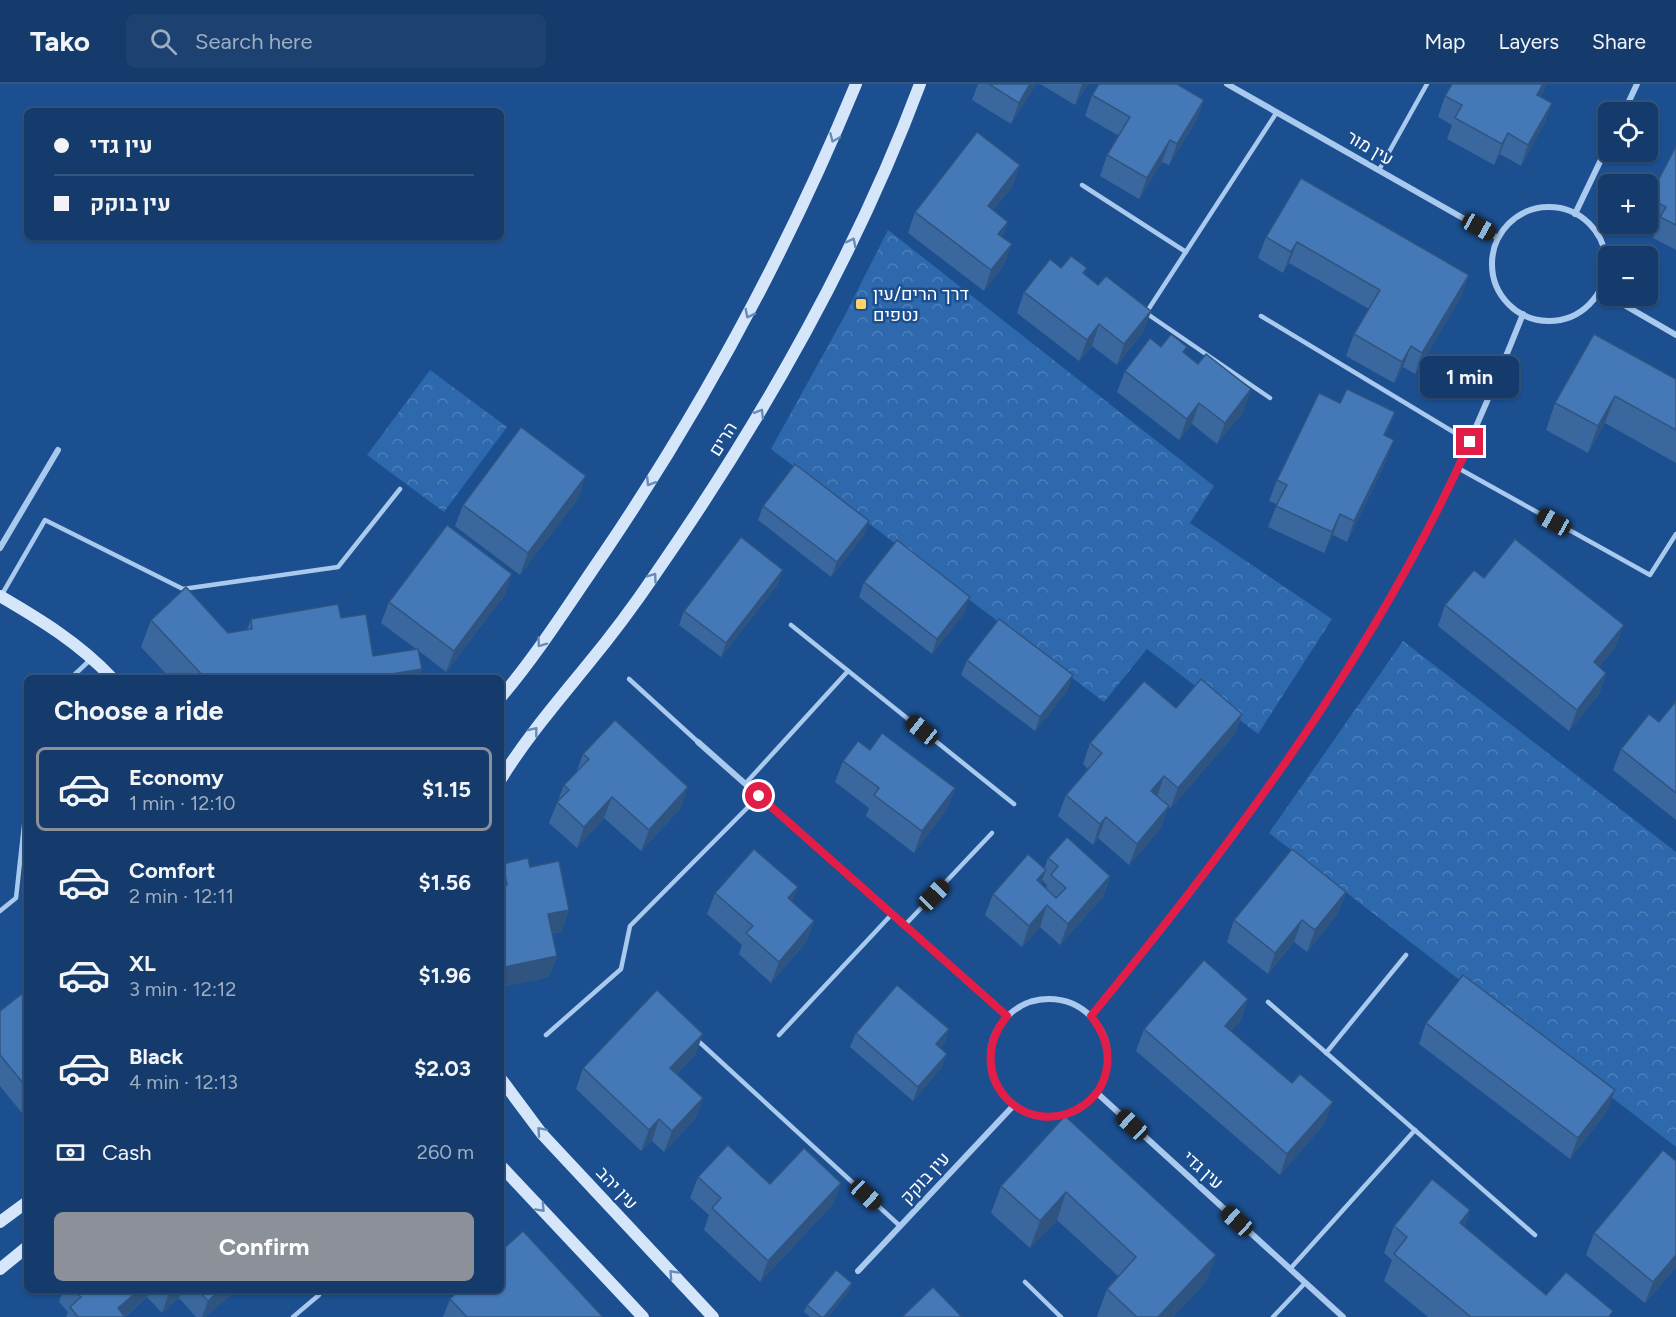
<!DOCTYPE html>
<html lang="en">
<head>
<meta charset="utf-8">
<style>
	:root { --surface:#143b6b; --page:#1d4271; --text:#f1f3f6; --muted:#9dadc1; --line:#33557e; --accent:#8c9099 }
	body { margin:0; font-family:Figtree,Heebo,sans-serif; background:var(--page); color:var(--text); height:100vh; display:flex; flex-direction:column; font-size:22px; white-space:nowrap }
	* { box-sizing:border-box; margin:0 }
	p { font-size:20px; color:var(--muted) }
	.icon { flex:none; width:33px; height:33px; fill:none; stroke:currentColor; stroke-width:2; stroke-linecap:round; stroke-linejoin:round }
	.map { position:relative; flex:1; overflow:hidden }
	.sheet { position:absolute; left:24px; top:591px; width:480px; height:618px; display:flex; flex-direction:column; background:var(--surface); border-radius:9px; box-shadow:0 2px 4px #0004,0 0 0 2px var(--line) }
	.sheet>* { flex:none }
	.top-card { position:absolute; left:24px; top:24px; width:480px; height:132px; border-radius:9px; box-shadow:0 2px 4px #0004,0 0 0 2px var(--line); display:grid; align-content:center; height:132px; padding:0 30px; background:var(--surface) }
	.controls { position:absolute; left:1598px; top:18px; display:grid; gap:12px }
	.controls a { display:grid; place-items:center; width:60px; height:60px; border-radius:9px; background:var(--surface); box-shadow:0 2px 4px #0004,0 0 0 2px var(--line); font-size:30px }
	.end { position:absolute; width:27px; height:27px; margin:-14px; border:8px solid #e11d48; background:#fff; box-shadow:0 0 0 3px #fff }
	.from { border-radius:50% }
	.bubble { position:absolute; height:42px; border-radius:9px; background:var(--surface); box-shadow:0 2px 4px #0004,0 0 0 2px var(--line); font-size:20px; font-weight:700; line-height:42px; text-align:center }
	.car { position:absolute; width:18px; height:36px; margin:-18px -9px; border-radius:8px; box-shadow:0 0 4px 2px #0007; background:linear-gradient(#222 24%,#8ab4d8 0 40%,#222 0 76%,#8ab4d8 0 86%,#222 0) }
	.top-card b { display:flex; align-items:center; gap:21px; height:57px; font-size:22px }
	.top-card b+b { border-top:2px solid var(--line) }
	.top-card i { width:15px; height:15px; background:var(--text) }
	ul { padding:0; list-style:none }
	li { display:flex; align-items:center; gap:18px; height:84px; margin:0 12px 9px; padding:0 18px; border:3px solid transparent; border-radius:9px }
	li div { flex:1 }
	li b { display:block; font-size:22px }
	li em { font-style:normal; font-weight:700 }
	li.current { border-color:var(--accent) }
	li>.icon { width:54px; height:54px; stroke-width:1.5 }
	h2 { padding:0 30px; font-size:27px; line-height:72px }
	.pay { display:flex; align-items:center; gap:15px; height:66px; padding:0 30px; font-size:22px }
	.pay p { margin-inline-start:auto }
	.action { display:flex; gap:12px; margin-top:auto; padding:12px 30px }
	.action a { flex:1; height:69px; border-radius:9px; background:var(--accent); color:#fff; font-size:24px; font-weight:700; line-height:69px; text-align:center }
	header { display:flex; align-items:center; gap:36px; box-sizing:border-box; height:84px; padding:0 30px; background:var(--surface); border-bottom:2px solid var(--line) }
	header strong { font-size:28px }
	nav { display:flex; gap:33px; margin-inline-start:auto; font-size:21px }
	.search { width:420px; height:54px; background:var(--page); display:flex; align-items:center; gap:15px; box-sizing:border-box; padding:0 21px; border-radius:9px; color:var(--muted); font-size:22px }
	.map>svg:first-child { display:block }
	.forest { fill:url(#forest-crowns) }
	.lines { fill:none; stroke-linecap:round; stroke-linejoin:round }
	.lane { stroke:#a9c9ee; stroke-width:4.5 }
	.street { stroke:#a9c9ee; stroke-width:6 }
	.secondary { stroke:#d6e6fa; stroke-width:12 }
	.wall { fill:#3a679d; fill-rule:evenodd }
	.shaded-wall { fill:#305480 }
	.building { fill:#4478b7; stroke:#305480; stroke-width:1.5 }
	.oneway { stroke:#668bba }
	.route { stroke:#e11d48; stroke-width:8 }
	.poi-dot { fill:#ffd166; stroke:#1b4f8f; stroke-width:2 }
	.labels { text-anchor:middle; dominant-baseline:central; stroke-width:5; stroke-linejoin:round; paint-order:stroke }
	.street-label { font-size:18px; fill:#fff; stroke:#1b4f8f }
	.poi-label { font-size:18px; fill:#fff; stroke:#1b4f8f; text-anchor:start }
</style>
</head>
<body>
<header>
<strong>Tako</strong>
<div class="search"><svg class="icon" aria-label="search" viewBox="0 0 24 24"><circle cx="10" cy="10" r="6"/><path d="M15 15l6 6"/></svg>Search here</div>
<nav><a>Map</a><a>Layers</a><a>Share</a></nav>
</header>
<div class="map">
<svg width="1676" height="1233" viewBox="0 0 1676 1233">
	<defs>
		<pattern id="forest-crowns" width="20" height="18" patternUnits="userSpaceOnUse" patternTransform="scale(1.5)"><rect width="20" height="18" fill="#2e69ad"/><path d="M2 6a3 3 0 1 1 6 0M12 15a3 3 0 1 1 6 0" fill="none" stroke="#4d80b9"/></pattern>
	</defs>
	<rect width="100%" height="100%" fill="#1b4f8f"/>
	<g class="forest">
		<polygon points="888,146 1214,402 1190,439 1332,535 1258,650 1147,565 1104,618 771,365 844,233"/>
		<polygon points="430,286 507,343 444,428 367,371"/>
		<polygon points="1403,557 1676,768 1676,1063 1269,749"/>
	</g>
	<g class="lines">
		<g class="lane">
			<polyline points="1379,86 1427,0"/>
			<polyline points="1082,101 1186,168"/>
			<polyline points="1261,232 1470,358"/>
			<polyline points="1270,314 1146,229 1277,28"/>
			<polyline points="1458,384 1650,491 1676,450"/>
			<polyline points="1,512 45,436 183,505 338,483 400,405"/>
			<polyline points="791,541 1014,720"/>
			<polyline points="71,594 91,575"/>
			<polyline points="629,595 698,658"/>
			<polyline points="745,700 848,587"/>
			<polyline points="0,827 16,814 27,714"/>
			<polyline points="905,841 992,749"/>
			<polyline points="1268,918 1535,1151"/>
			<polyline points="546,951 621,885 630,842 759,712"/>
			<polyline points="779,951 892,830"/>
			<polyline points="695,954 900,1142"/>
			<polyline points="1326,969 1406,871"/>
			<polyline points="1290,1185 1415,1046"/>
			<polyline points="1025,1198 1061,1233"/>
			<polyline points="293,1233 319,1211"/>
			<polyline points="1273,1233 1305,1199"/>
		</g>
		<g class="street">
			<polyline points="1227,0 1498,154"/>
			<polyline points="1624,28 1637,0"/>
			<circle cx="1549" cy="180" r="57"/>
			<polyline points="1575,130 1608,61"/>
			<polyline points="1600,207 1676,251"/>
			<polyline points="0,464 58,366"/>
			<polyline points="698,658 1007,932"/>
			<circle cx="1049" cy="974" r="59"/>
			<path d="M1091 932C1215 783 1330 629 1421 457 1460 384 1492 308 1523 230"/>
			<polyline points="1097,1009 1343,1233"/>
			<polyline points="858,1187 1014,1021"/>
		</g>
		<g class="secondary">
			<path d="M0 512C41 536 79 559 112 594"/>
			<path d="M501 613C539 568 571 517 604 469 704 321 788 165 856 0"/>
			<path d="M501 695C526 654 558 617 588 580 612 551 635 520 656 489 762 336 855 174 920 0"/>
			<polyline points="501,995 542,1050 713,1233"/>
			<polyline points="501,1082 643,1233"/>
			<polyline points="0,1138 27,1118"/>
			<polyline points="0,1185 27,1163"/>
		</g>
	</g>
	<g class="wall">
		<polygon points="978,0 1036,0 1011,40 972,16"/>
		<polygon points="1040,0 1088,0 1075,21"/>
		<polygon points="1547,0 1540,13 1552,19 1544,40 1521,82 1500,70 1494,81 1447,55 1452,41 1438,33 1445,12"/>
		<polygon points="1092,11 1204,16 1196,37 1169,81 1162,78 1139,115 1100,92 1107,71 1119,52 1085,32"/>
		<polygon points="1676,62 1676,166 1653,154 1656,143 1647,138 1647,120 1649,114"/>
		<polygon points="1020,81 1012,103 993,126 1008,138 1002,153 1004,181 984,207 908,149 915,128"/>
		<polygon points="1301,94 1469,191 1461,212 1415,290 1403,283 1394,299 1346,272 1354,250 1369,225 1289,179 1283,189 1258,174 1266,153"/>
		<polygon points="1061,184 1087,184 1084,190 1098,201 1151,227 1143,248 1117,281 1092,262 1079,277 1017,229 1024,208"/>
		<polygon points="1161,263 1185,269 1244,327 1217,360 1192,340 1179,356 1117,308 1125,287"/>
		<polygon points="1676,295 1676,379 1605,339 1588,369 1546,346 1555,319"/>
		<polygon points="1386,352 1394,356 1386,377 1347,458 1333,451 1324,469 1268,443 1277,420 1269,417 1277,396"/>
		<polygon points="579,413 520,491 455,442 463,421"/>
		<polygon points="763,422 869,437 864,451 831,493 758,436"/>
		<polygon points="1484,494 1616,562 1599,583 1606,589 1599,610 1569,647 1438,542 1445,521"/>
		<polygon points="864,498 965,528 932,570 859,513"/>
		<polygon points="778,500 721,573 679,541 684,527"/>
		<polygon points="505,511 446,588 419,567 422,585 419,594 170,594 141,563 151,536 228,549 247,546 251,535 373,572 416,565 381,539 389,518"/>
		<polygon points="967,576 1068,606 1035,647 961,591"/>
		<polygon points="1676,617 1676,736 1613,686 1621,665 1659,638"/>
		<polygon points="1176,624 1242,630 1234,651 1170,725 1168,723 1161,744 1129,781 1098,754 1093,761 1058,732 1066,711 1088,685 1083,680 1090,659"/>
		<polygon points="870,666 955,704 947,725 914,769 866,732 869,724 835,698 843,677"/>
		<polygon points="583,670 681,724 641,767 604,734 577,764 549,739 564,701 576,689"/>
		<path d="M1048 774 1110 792 1103 813 1060 861 1040 843 1022 863 985 831 993 810 1044 785ZM1042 796 1047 801 1046 804 1041 800Z"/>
		<polygon points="503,780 530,783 562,848 552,849 557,872 549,893 501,903 501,784"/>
		<polygon points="798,803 792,818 814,837 806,858 771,899 739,870 742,861 707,830 715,809"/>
		<polygon points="1346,808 1338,829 1307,868 1294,858 1268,890 1227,858 1234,836"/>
		<polygon points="27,906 27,1025 22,1029 0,1002 0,927"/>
		<polygon points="1248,915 1241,936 1231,947 1325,1039 1280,1091 1136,967 1144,945"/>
		<polygon points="1426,939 1607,1027 1570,1075 1419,960"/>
		<polygon points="949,945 944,960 940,964 947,970 941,984 913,1017 850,963 856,949"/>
		<polygon points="703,950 695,971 677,990 703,1014 695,1035 664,1068 652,1057 641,1067 576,1005 583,984"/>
		<polygon points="1065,1032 1206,1198 1173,1233 1098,1233 1097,1232 1107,1205 1118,1192 1057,1136 1030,1164 991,1129 1001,1102"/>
		<polygon points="698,1093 770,1100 841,1099 833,1120 760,1198 704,1146 709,1131 690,1114"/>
		<polygon points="1470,1126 1464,1143 1546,1211 1611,1233 1428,1233 1384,1197 1392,1176 1384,1169 1394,1142"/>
		<polygon points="1594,1149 1676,1183 1645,1219 1586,1171"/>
		<polygon points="852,1199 849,1207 828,1233 810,1233 804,1228 807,1221"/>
		<polygon points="63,1206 232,1206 231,1211 205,1233 196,1233 179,1214 162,1229 147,1213 125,1233 66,1233 68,1228 59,1218"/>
		<polygon points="450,1215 603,1233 443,1233"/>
	</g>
	<g class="shaded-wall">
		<polygon points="1030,0 1036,0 1011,40 1019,19"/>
		<polygon points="1082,0 1088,0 1075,21"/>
		<polygon points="1543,0 1547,0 1529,32 1537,11"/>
		<polygon points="1204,16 1196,37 1169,81 1177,60"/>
		<polygon points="1552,19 1544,40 1521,82 1528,61"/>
		<polygon points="1508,49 1500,70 1494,81 1502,60"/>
		<polygon points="1170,56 1162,78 1139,115 1147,94"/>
		<polygon points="1020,81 1012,103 980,143 988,122"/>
		<polygon points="1008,138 1000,159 998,150"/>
		<polygon points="1297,158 1289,179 1283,189 1291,168"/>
		<polygon points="1012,160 1004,181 984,207 991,186"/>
		<polygon points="1469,191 1461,212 1415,290 1422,269"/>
		<polygon points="1151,227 1143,248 1117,281 1124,260"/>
		<polygon points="1099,240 1092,262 1079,277 1087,256"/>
		<polygon points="1411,262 1403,283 1394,299 1402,278"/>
		<polygon points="1251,305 1244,327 1217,360 1225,339"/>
		<polygon points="1615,312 1605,339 1588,369 1598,342"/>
		<polygon points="1199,319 1192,340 1179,356 1187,335"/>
		<polygon points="1395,328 1387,349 1376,372 1384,351"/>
		<polygon points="1394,356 1386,377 1347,458 1354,437"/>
		<polygon points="586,392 579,413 520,491 528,469"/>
		<polygon points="1340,430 1333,451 1324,469 1332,448"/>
		<polygon points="869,437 864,451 831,493 837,478"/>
		<polygon points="783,486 778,500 721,573 726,559"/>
		<polygon points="512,490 505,511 446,588 454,567"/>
		<polygon points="970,513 965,528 932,570 937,555"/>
		<polygon points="1624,541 1616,562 1586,600 1594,578"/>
		<polygon points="422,585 419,594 367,594"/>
		<polygon points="1606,589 1599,610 1569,647 1577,626"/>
		<polygon points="1073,591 1068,606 1035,647 1040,633"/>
		<polygon points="1242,630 1234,651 1170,725 1178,704"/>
		<polygon points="1164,692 1157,713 1151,707"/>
		<polygon points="688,703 681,724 641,767 649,746"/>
		<polygon points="955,704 947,725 914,769 922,747"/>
		<polygon points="612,713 604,734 577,764 584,743"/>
		<polygon points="1169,722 1161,744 1129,781 1137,760"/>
		<polygon points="1106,733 1098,754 1093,761 1100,740"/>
		<polygon points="1046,786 1038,807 1037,796"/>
		<polygon points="1110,792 1103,813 1060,861 1068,840"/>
		<polygon points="798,803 790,824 788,814"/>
		<polygon points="1346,808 1338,829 1307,868 1315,846"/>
		<polygon points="1047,821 1040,843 1022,863 1029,842"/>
		<polygon points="569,826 562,848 541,851 548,830"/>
		<polygon points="1302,836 1294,858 1268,890 1275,869"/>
		<polygon points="814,837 806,858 771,899 779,878"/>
		<polygon points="557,872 549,893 501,903 501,894 505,883"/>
		<polygon points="1248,915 1241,936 1217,963 1225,942"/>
		<polygon points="949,945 944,960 931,975 936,960"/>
		<polygon points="703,950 695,971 662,1005 670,984"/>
		<polygon points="947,970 941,984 913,1017 918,1003"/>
		<polygon points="1615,1006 1607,1027 1570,1075 1578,1054"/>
		<polygon points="703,1014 695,1035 664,1068 672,1047"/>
		<polygon points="27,1015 27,1025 22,1029"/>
		<polygon points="1333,1018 1325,1039 1280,1091 1287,1070"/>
		<polygon points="659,1035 652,1057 641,1067 649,1046"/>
		<polygon points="841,1099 833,1120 760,1198 768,1177"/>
		<polygon points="1066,1108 1057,1136 1030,1164 1040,1137"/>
		<polygon points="1470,1126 1460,1153 1460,1139"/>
		<polygon points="1216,1171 1206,1198 1173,1233 1158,1233"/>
		<polygon points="1676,1171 1676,1183 1645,1219 1653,1198"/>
		<polygon points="852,1199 849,1207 828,1233 824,1233"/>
		<polygon points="139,1206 150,1206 147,1213 124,1233 118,1224"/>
		<polygon points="171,1206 181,1206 179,1214 162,1229 169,1208"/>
		<polygon points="220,1206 232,1206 231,1211 205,1233 202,1233 208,1217"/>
	</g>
	<g class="building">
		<polygon points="989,0 1030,0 1019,19"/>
		<polygon points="1099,0 1177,0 1204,16 1177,60 1170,56 1147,94 1107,71 1130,33 1092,11"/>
		<polygon points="1452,0 1543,0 1537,11 1552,19 1528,61 1508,49 1502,60 1455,34 1462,21 1445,12"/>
		<polygon points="977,48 1020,81 988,122 1008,138 998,150 1012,160 991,186 915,128"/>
		<polygon points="1676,62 1676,141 1660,133 1666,123 1649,114"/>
		<polygon points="1301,94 1469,191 1422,269 1411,262 1402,278 1354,250 1380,206 1297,158 1291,168 1266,153"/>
		<polygon points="1071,172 1087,184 1083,189 1098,201 1106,192 1151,227 1124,260 1099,240 1087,256 1024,208 1050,175 1061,184"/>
		<polygon points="1171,250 1187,263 1183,268 1198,280 1206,270 1251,305 1225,339 1199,319 1187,335 1125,287 1150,254 1161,263"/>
		<polygon points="1594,250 1676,295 1676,346 1615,312 1598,342 1555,319"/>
		<polygon points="1347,305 1395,328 1384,351 1394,356 1354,437 1340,430 1332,448 1276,422 1287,401 1277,396 1319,309 1340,319"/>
		<polygon points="521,343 586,392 528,469 463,421"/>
		<polygon points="795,380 869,437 837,478 763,422"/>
		<polygon points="447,441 512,490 454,567 389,518"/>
		<polygon points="741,453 783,486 726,559 684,527"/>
		<polygon points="1515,455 1624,541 1594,578 1606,589 1577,626 1445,521 1474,486 1484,494"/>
		<polygon points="897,456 970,513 937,555 864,498"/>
		<polygon points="186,503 228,549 252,545 251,535 338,520 341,534 366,530 373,572 418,565 422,585 367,594 205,594 151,536"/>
		<polygon points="999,535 1073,591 1040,633 967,576"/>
		<polygon points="1201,595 1242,630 1178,704 1164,692 1151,707 1169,722 1137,760 1106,733 1100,740 1066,711 1102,669 1090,659 1144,597 1176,624"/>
		<polygon points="1676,617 1676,709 1621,665 1649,630 1659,638"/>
		<polygon points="615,636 688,703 649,746 612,713 584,743 557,718 569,706 564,701 589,675 583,670"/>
		<polygon points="882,649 955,704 922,747 874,711 879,704 843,677 858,657 870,666"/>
		<polygon points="1067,753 1110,792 1068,840 1047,821 1029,842 993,810 1028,770 1046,786 1037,796 1056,814 1066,804 1051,791 1058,782 1048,774"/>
		<polygon points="754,765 798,803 788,814 814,837 779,878 746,849 753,842 715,809"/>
		<polygon points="1292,765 1346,808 1315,846 1302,836 1275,869 1234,836"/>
		<polygon points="528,774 530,783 559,777 569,826 548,830 557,872 505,883 501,863 501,802 507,801 503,780"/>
		<polygon points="1204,876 1248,915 1225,942 1292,999 1300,990 1333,1018 1287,1070 1144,945"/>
		<polygon points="1463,891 1615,1006 1578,1054 1426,939"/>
		<polygon points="897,901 949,945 936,960 947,970 918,1003 856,949"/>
		<polygon points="27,906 27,1004 0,971 0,927"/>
		<polygon points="657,906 703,950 670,984 703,1014 672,1047 659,1035 649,1046 583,984"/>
		<polygon points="1065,1032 1216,1171 1158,1233 1137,1233 1107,1205 1136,1173 1066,1108 1040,1137 1001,1102"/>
		<polygon points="728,1061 770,1100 804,1064 841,1099 768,1177 712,1124 721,1114 698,1093"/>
		<polygon points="1663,1066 1676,1077 1676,1171 1653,1198 1594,1149"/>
		<polygon points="1432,1095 1470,1126 1460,1139 1546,1211 1566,1188 1613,1227 1609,1233 1471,1233 1394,1170 1407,1153 1394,1142"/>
		<polygon points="523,1147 603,1233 467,1233 450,1215 459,1206 501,1206 501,1167"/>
		<polygon points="836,1186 852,1199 824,1233 821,1233 807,1221"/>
		<polygon points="933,1203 962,1233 902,1233"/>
		<polygon points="74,1206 139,1206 118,1224 125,1233 78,1233 70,1223 81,1213"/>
		<polygon points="198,1206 220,1206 208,1217"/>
	</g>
	<defs><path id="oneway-chevron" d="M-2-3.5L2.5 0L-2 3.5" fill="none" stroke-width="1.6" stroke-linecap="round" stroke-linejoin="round" transform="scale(1.5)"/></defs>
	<g class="oneway">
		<use href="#oneway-chevron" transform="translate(834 54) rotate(113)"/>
		<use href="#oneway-chevron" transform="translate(852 158) rotate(-63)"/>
		<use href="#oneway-chevron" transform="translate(749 230) rotate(117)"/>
		<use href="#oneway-chevron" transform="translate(760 329) rotate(-58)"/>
		<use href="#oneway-chevron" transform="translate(650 398) rotate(122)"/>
		<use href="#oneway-chevron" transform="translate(653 493) rotate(-54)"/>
		<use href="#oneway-chevron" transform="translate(541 559) rotate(126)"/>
		<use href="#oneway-chevron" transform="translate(534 647) rotate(-52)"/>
		<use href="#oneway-chevron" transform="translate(541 1047) rotate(-131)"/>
		<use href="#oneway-chevron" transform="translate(541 1124) rotate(47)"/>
		<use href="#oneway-chevron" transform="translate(673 1190) rotate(-133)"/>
	</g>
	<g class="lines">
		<path class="route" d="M759 712 1007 932C959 991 1026 1061 1084 1021 1095 1013 1103 1002 1106 988 1111 966 1104 949 1091 932 1237 754 1375 570 1470 358"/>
	</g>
	<rect class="poi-dot" x="855" y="214" width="12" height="12" rx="3"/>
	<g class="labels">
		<g class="street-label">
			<text transform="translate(1370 64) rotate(30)">עין מור</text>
			<text transform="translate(723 355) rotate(-58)">הרים</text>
			<text transform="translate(1203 1086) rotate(42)">עין גדי</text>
			<text transform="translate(925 1094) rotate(-47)">עין בוקק</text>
			<text transform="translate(617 1104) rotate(47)">עין יהב</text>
		</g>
		<g class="poi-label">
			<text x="873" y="210">דרך הרים/עין<tspan x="873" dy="21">נטפים</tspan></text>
		</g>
	</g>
</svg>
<div class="controls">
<a><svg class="icon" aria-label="locate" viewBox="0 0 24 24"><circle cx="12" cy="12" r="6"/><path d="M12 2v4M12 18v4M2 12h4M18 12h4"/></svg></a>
<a>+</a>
<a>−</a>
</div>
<i class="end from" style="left:759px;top:712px"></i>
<i class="end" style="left:1470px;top:358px"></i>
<div class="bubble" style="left:1420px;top:272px;width:99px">1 min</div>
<i class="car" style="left:1479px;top:143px;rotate:119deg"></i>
<i class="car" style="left:1554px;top:438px;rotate:299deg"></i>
<i class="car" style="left:922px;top:646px;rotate:309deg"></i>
<i class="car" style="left:934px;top:811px;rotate:44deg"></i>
<i class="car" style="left:1132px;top:1041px;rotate:313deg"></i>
<i class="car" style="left:866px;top:1111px;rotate:133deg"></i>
<i class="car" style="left:1237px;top:1137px;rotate:312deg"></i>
<div class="top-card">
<b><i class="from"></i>עין גדי</b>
<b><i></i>עין בוקק</b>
</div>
<section class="sheet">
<h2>Choose a ride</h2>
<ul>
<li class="current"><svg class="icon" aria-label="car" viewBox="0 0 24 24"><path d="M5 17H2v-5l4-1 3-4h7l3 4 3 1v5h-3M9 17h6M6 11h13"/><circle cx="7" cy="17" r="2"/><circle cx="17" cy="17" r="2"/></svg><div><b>Economy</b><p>1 min · 12:10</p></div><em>$1.15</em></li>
<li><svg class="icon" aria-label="car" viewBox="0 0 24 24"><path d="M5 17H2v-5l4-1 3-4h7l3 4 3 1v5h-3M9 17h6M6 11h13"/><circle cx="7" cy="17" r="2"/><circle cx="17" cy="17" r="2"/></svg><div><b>Comfort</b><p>2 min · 12:11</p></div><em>$1.56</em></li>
<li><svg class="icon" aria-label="car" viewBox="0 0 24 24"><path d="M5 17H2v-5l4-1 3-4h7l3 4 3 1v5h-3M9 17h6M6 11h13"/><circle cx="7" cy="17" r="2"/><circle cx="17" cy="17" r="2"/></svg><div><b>XL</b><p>3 min · 12:12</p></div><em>$1.96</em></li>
<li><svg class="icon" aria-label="car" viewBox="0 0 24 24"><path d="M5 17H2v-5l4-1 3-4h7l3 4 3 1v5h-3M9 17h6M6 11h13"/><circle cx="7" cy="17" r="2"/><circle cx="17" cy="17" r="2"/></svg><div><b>Black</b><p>4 min · 12:13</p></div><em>$2.03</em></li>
</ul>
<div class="pay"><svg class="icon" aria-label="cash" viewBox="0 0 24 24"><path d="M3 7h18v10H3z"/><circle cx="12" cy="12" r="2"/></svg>Cash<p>260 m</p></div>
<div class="action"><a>Confirm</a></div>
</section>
</div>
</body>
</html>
